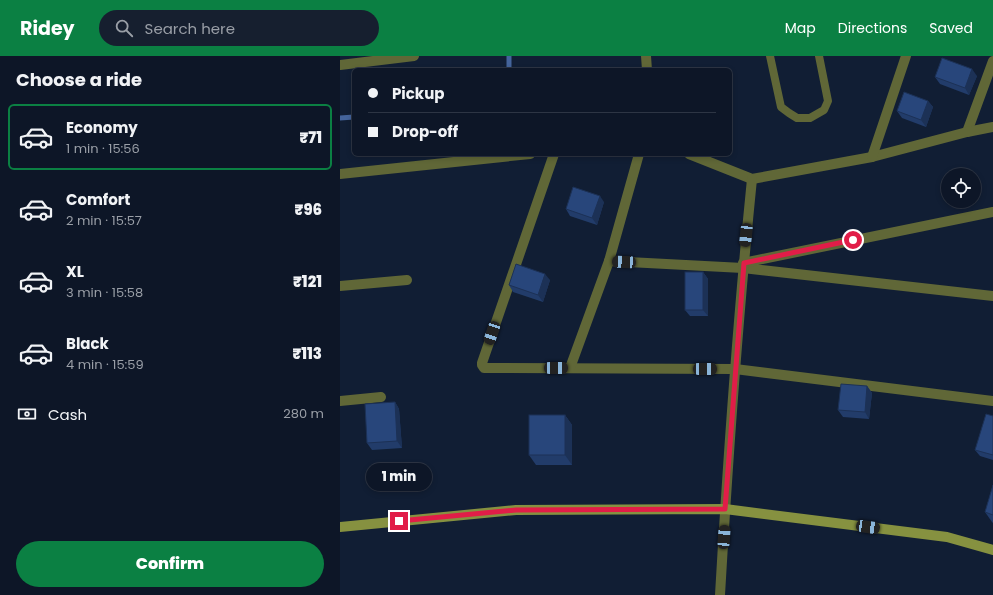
<!DOCTYPE html>
<html lang="en">
<head>
<meta charset="utf-8">
<style>
	:root { --surface:#0d1627; --page:#161f2f; --text:#f1f3f6; --muted:#9a9fa7; --line:#2d3544; --accent:#0b8043 }
	body { margin:0; font-family:Poppins,sans-serif; background:var(--page); color:var(--text); height:100vh; display:flex; flex-direction:column; font-size:15px; white-space:nowrap }
	* { box-sizing:border-box; margin:0 }
	p { font-size:13px; color:var(--muted) }
	.icon { flex:none; width:22px; height:22px; fill:none; stroke:currentColor; stroke-width:2; stroke-linecap:round; stroke-linejoin:round }
	.map { position:relative; flex:1; overflow:hidden }
	.details { display:flex; flex-direction:column; background:var(--surface); width:340px }
	.details>* { flex:none }
	.banner { position:absolute; left:12px; top:12px; width:380px; height:88px; border-radius:6px; box-shadow:0 2px 6px #0003,0 0 0 1px var(--line); display:grid; align-content:center; height:88px; padding:0 16px; background:var(--surface) }
	.tools { position:absolute; left:601px; top:112px; display:grid; gap:8px }
	.tools a { display:grid; place-items:center; width:40px; height:40px; border-radius:50%; background:var(--surface); box-shadow:0 2px 6px #0003,0 0 0 1px var(--line); font-size:20px }
	.end { position:absolute; width:18px; height:18px; margin:-9px; border:5px solid #e11d48; background:#fff; box-shadow:0 0 0 2px #fff }
	.from { border-radius:50% }
	.bubble { position:absolute; height:28px; border-radius:14px; background:var(--surface); box-shadow:0 2px 6px #0003,0 0 0 1px var(--line); font-size:13px; font-weight:800; line-height:28px; text-align:center }
	.car { position:absolute; width:12px; height:24px; margin:-12px -6px; border-radius:5px; box-shadow:0 0 3px 1px #0007; background:linear-gradient(#222 24%,#8ab4d8 0 40%,#222 0 76%,#8ab4d8 0 86%,#222 0) }
	.banner b { display:flex; align-items:center; gap:14px; height:38px; font-size:15px }
	.banner b+b { border-top:1px solid var(--line) }
	.banner i { width:10px; height:10px; background:var(--text) }
	ul { padding:0; list-style:none }
	li { display:flex; align-items:center; gap:12px; height:66px; margin:0 8px 6px; padding:0 8px; border:2px solid transparent; border-radius:6px }
	li div { flex:1 }
	li b { display:block; font-size:15px }
	li em { font-style:normal; font-weight:800 }
	li.current { border-color:var(--accent) }
	li>.icon { width:36px; height:36px; stroke-width:1.5 }
	h2 { padding:0 16px; font-size:18px; line-height:48px }
	.pay { display:flex; align-items:center; gap:10px; height:44px; padding:0 16px; font-size:15px }
	.pay p { margin-inline-start:auto }
	.button { display:flex; gap:8px; margin-top:auto; padding:8px 16px }
	.button a { flex:1; height:46px; border-radius:24px; background:var(--accent); color:#fff; font-size:16px; font-weight:800; line-height:46px; text-align:center }
	header { display:flex; align-items:center; gap:24px; box-sizing:border-box; height:56px; padding:0 20px; background:var(--accent); color:#fff }
	header strong { font-size:19px }
	nav { display:flex; gap:22px; margin-inline-start:auto; font-size:14px }
	.search { width:280px; height:36px; background:var(--page); display:flex; align-items:center; gap:10px; box-sizing:border-box; padding:0 14px; border-radius:22px; color:var(--muted); font-size:15px }
	main { display:flex; flex:1; min-height:0 }
	.map>svg:first-child { display:block }
	.lines { fill:none; stroke-linecap:round; stroke-linejoin:round }
	.stream { stroke:#44649c; stroke-width:5 }
	.service { stroke:#606737; stroke-width:8 }
	.minor { stroke:#606737; stroke-width:10 }
	.secondary { stroke:#869140; stroke-width:10 }
	.wall { fill:#223c6a }
	.shaded-wall { fill:#1c3156 }
	.building { fill:#28467b; stroke:#1c3156 }
	.route { stroke:#e11d48; stroke-width:5 }
</style>
</head>
<body>
<header>
<strong>Ridey</strong>
<div class="search"><svg class="icon" aria-label="search" viewBox="0 0 24 24"><circle cx="10" cy="10" r="6"/><path d="M15 15l6 6"/></svg>Search here</div>
<nav><a>Map</a><a>Directions</a><a>Saved</a></nav>
</header>
<main>
<section class="details">
<h2>Choose a ride</h2>
<ul>
<li class="current"><svg class="icon" aria-label="car" viewBox="0 0 24 24"><path d="M5 17H2v-5l4-1 3-4h7l3 4 3 1v5h-3M9 17h6M6 11h13"/><circle cx="7" cy="17" r="2"/><circle cx="17" cy="17" r="2"/></svg><div><b>Economy</b><p>1 min · 15:56</p></div><em>₹71</em></li>
<li><svg class="icon" aria-label="car" viewBox="0 0 24 24"><path d="M5 17H2v-5l4-1 3-4h7l3 4 3 1v5h-3M9 17h6M6 11h13"/><circle cx="7" cy="17" r="2"/><circle cx="17" cy="17" r="2"/></svg><div><b>Comfort</b><p>2 min · 15:57</p></div><em>₹96</em></li>
<li><svg class="icon" aria-label="car" viewBox="0 0 24 24"><path d="M5 17H2v-5l4-1 3-4h7l3 4 3 1v5h-3M9 17h6M6 11h13"/><circle cx="7" cy="17" r="2"/><circle cx="17" cy="17" r="2"/></svg><div><b>XL</b><p>3 min · 15:58</p></div><em>₹121</em></li>
<li><svg class="icon" aria-label="car" viewBox="0 0 24 24"><path d="M5 17H2v-5l4-1 3-4h7l3 4 3 1v5h-3M9 17h6M6 11h13"/><circle cx="7" cy="17" r="2"/><circle cx="17" cy="17" r="2"/></svg><div><b>Black</b><p>4 min · 15:59</p></div><em>₹113</em></li>
</ul>
<div class="pay"><svg class="icon" aria-label="cash" viewBox="0 0 24 24"><path d="M3 7h18v10H3z"/><circle cx="12" cy="12" r="2"/></svg>Cash<p>280 m</p></div>
<div class="button"><a>Confirm</a></div>
</section>
<div class="map">
<svg width="653" height="539" viewBox="0 0 653 539">
	<rect width="100%" height="100%" fill="#111e34"/>
	<g class="lines">
		<g class="stream">
			<polyline points="169,14 169,0"/>
			<polyline points="0,62 14,61"/>
		</g>
		<polyline class="service" points="430,0 441,51 449,57 457,62 470,62 484,54 488,45 479,0"/>
		<g class="minor">
			<polyline points="306,0 307,14"/>
			<polyline points="0,9 74,0"/>
			<polyline points="627,76 653,5"/>
			<polyline points="214,98 142,307 142,309 144,312 395,313 653,345"/>
			<polyline points="349,98 412,123 532,101 627,76 653,71"/>
			<polyline points="532,101 566,0"/>
			<polyline points="0,118 190,98"/>
			<polyline points="269,205 403,212 653,240"/>
			<polyline points="403,207 653,156"/>
			<polyline points="0,230 67,224"/>
			<polyline points="230,312 269,205 299,98"/>
			<polyline points="0,345 41,341"/>
			<path d="M380 539C388 400 398 262 412 123"/>
		</g>
		<polyline class="secondary" points="0,471 176,454 385,453 607,481 653,494"/>
	</g>
	<g class="wall">
		<polygon points="637,20 629,39 600,28 595,21"/>
		<polygon points="588,45 593,51 586,71 562,62 557,55"/>
		<polygon points="264,146 257,169 230,160 226,153"/>
		<polygon points="363,216 368,223 368,260 350,260 345,254"/>
		<polygon points="210,224 203,246 173,236 169,229"/>
		<polygon points="527,330 532,337 529,363 503,361 498,354"/>
		<polygon points="55,346 59,353 62,392 32,394 27,387"/>
		<polygon points="225,359 232,369 232,409 196,409 189,399"/>
		<polygon points="653,360 653,404 640,400 635,394"/>
		<polygon points="653,429 653,467 652,466 645,456"/>
	</g>
	<g class="shaded-wall">
		<polygon points="632,13 637,20 629,39 625,32"/>
		<polygon points="588,45 593,51 586,71 581,64"/>
		<polygon points="260,140 264,146 257,169 252,162"/>
		<polygon points="363,216 368,223 368,260 363,254"/>
		<polygon points="205,218 210,224 203,246 198,239"/>
		<polygon points="527,330 532,337 529,363 525,356"/>
		<polygon points="55,346 59,353 62,392 57,385"/>
		<polygon points="225,359 232,369 232,409 225,399"/>
	</g>
	<g class="building">
		<polygon points="602,2 632,13 625,32 595,21"/>
		<polygon points="564,36 588,45 581,64 557,55"/>
		<polygon points="233,131 260,140 252,162 226,153"/>
		<polygon points="176,208 205,218 198,239 169,229"/>
		<rect x="345" y="216" width="18" height="38"/>
		<polygon points="501,328 527,330 525,356 498,354"/>
		<polygon points="55,346 57,385 27,387 25,348"/>
		<polygon points="646,358 653,360 653,399 635,394"/>
		<rect x="189" y="359" width="36" height="40"/>
		<polygon points="653,429 653,459 645,456"/>
	</g>
	<g class="lines">
		<polyline class="route" points="59,465 176,454 385,453 404,207 513,184"/>
	</g>
</svg>
<div class="tools">
<a><svg class="icon" aria-label="locate" viewBox="0 0 24 24"><circle cx="12" cy="12" r="6"/><path d="M12 2v4M12 18v4M2 12h4M18 12h4"/></svg></a>
</div>
<i class="end from" style="left:513px;top:184px"></i>
<i class="end" style="left:59px;top:465px"></i>
<div class="bubble" style="left:26px;top:407px;width:66px">1 min</div>
<i class="car" style="left:406px;top:179px;rotate:186deg"></i>
<i class="car" style="left:284px;top:206px;rotate:273deg"></i>
<i class="car" style="left:152px;top:277px;rotate:199deg"></i>
<i class="car" style="left:216px;top:312px;rotate:90deg"></i>
<i class="car" style="left:365px;top:313px;rotate:90deg"></i>
<i class="car" style="left:528px;top:471px;rotate:98deg"></i>
<i class="car" style="left:384px;top:481px;rotate:4deg"></i>
<div class="banner">
<b><i class="from"></i>Pickup</b>
<b><i></i>Drop-off</b>
</div>
</div>
</main>
</body>
</html>
